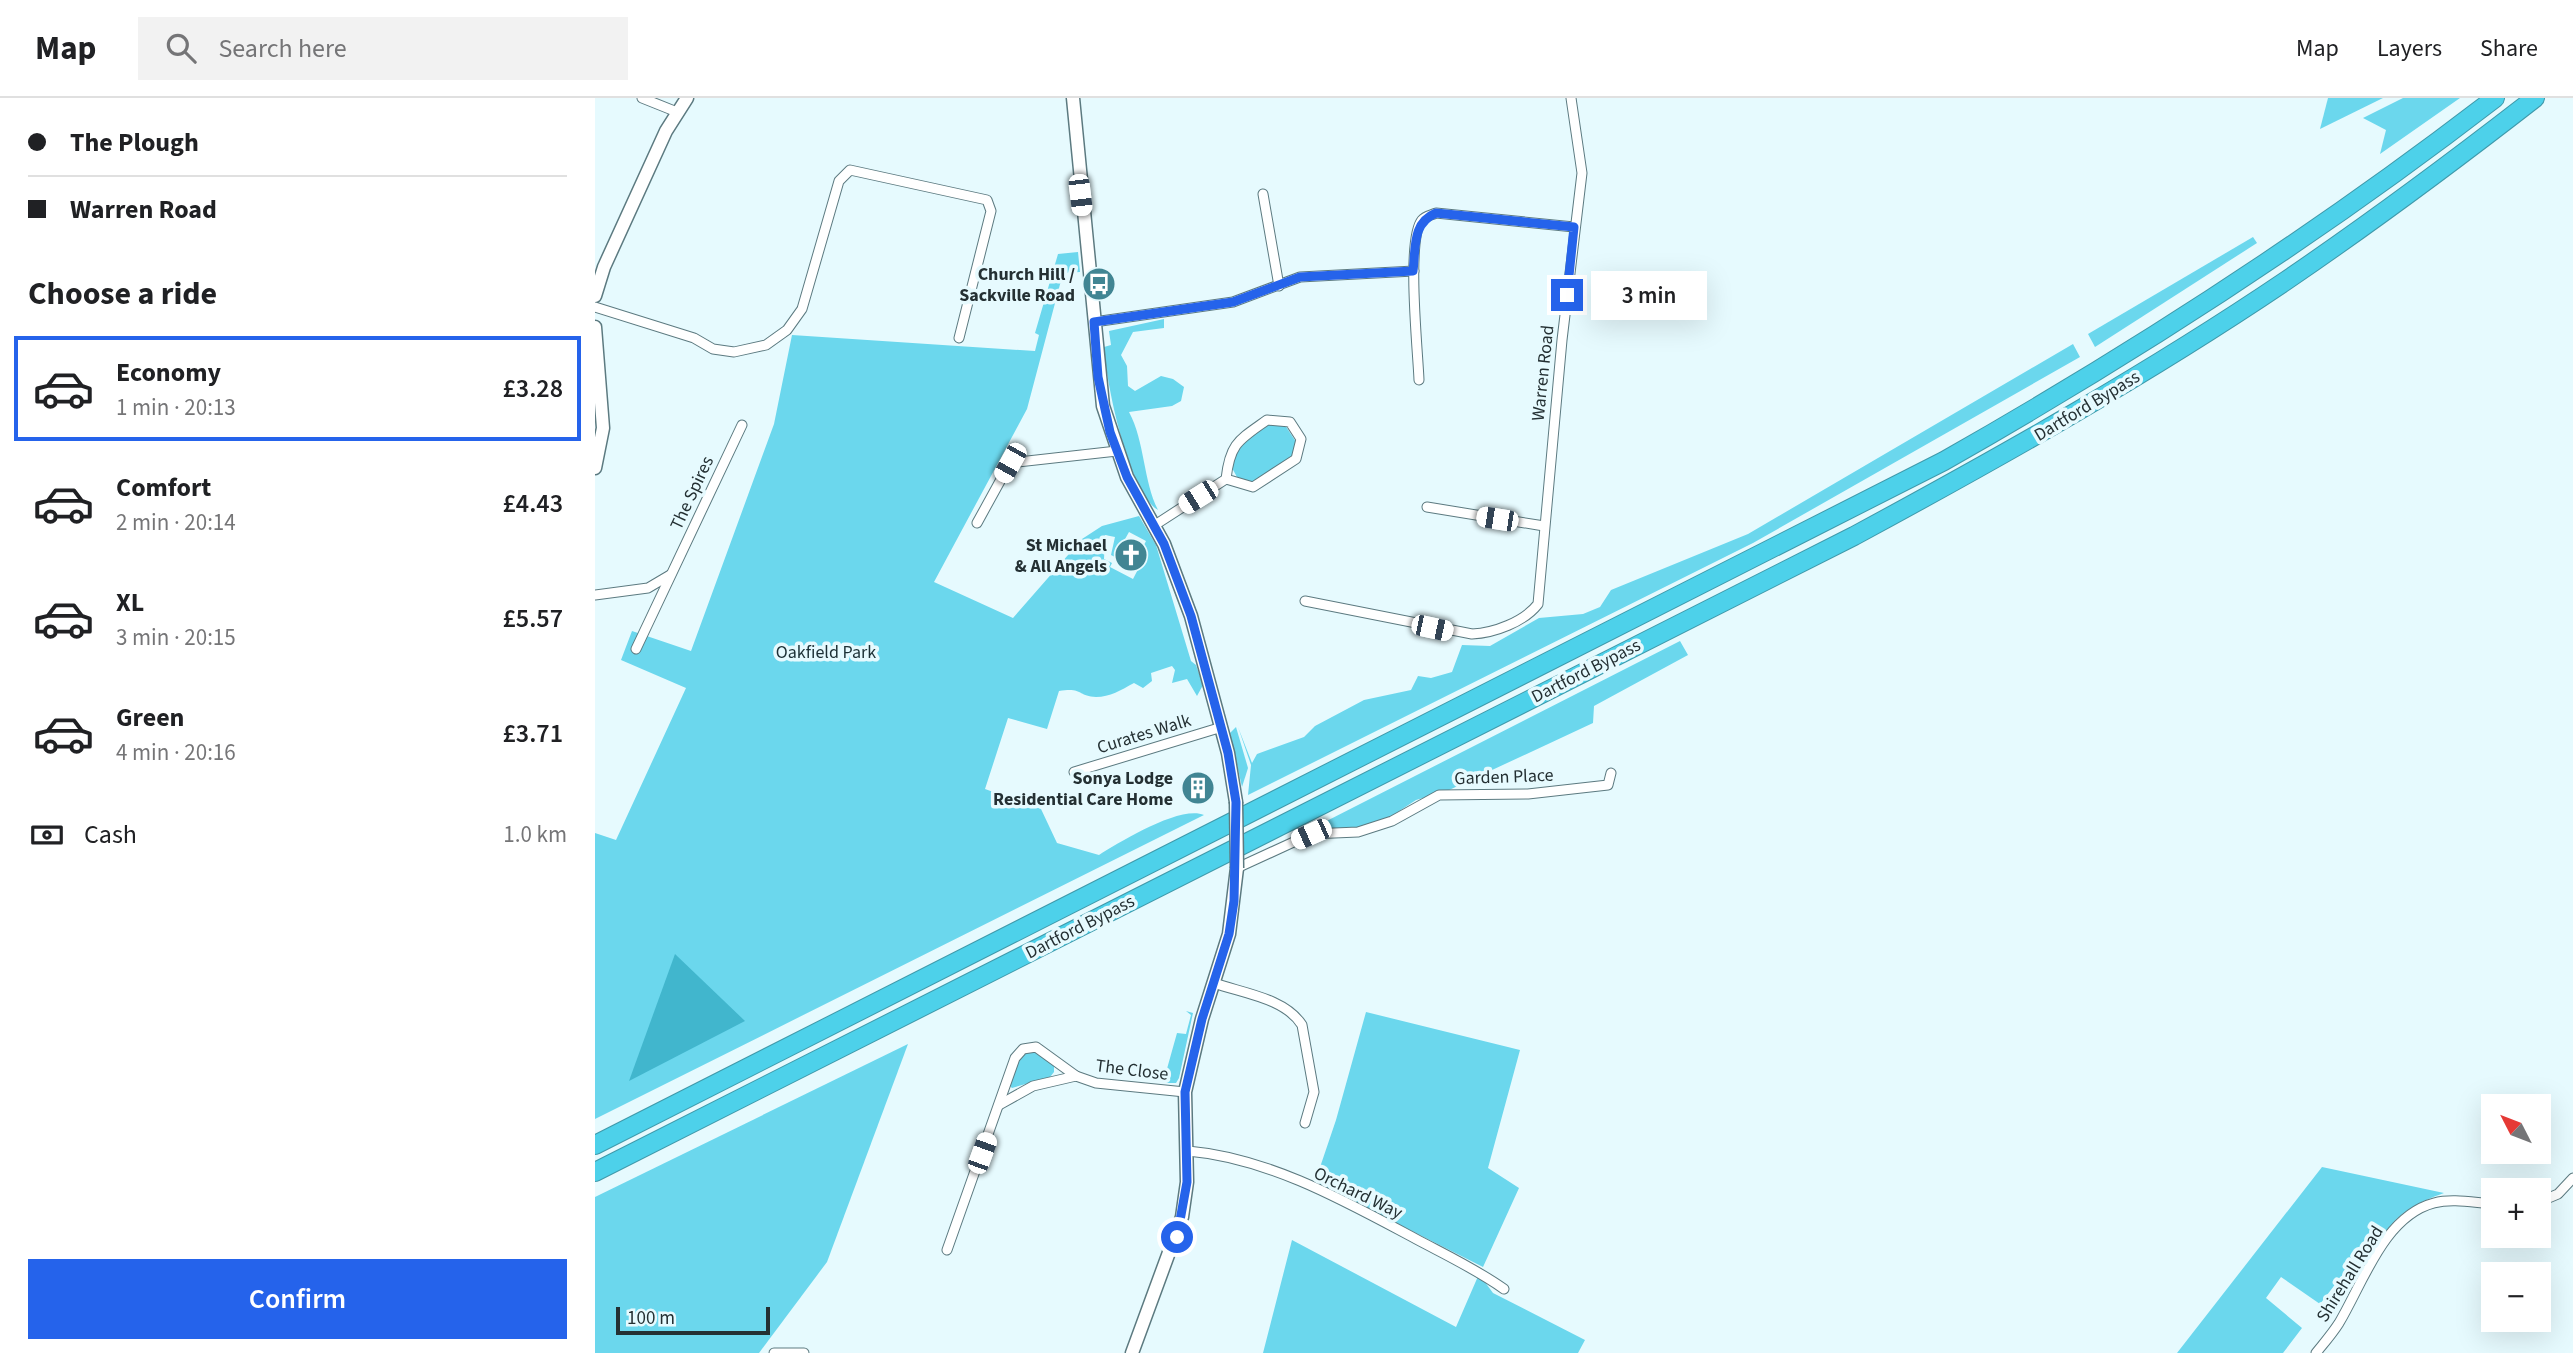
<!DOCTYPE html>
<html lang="en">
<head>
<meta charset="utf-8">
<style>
	:root { --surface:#fff; --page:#f2f2f2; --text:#202124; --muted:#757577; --line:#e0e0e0; --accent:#2563eb }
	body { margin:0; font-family:"Source Sans 3",sans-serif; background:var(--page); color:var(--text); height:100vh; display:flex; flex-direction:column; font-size:26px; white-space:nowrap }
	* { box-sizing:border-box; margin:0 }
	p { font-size:23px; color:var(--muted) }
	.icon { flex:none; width:38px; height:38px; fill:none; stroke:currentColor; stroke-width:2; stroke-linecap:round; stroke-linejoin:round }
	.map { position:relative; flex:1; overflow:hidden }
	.panel { display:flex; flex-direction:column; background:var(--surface); width:595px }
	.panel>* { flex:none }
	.hud { display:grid; align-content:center; height:154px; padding:0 28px; background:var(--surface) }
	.needle { width:46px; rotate:312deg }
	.buttons { position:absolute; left:1886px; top:996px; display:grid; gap:14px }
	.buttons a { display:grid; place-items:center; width:70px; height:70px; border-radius:0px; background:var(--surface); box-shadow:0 7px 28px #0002; font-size:35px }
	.scale { position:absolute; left:21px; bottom:18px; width:154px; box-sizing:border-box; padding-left:7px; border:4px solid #243033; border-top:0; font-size:19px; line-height:24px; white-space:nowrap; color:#243033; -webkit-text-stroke:5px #e6fafe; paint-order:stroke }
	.end { position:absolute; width:32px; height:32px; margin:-16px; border:9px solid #2563eb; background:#fff; box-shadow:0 0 0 4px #fff }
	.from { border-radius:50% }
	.bubble { position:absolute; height:49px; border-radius:0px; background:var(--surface); box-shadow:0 7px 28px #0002; font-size:23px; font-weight:600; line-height:49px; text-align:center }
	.car { position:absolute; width:21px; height:42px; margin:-21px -10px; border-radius:9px; box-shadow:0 0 5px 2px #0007; background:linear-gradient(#fff 24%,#345 0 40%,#fff 0 76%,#345 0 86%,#fff 0) }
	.hud b { display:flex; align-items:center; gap:24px; height:66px; font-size:26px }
	.hud b+b { border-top:2px solid var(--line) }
	.hud i { width:18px; height:18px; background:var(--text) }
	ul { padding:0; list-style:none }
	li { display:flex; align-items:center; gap:21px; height:105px; margin:0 14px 10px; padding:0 14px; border:4px solid transparent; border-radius:0px }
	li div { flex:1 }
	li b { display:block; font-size:26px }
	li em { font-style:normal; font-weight:600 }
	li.current { border-color:var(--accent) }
	li>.icon { width:63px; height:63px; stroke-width:1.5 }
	h2 { padding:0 28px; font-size:32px; line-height:84px }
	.pay { display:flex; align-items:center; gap:18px; height:77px; padding:0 28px; font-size:26px }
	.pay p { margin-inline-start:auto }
	.action { display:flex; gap:14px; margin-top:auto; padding:14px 28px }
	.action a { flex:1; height:80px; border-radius:0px; background:var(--accent); color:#fff; font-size:28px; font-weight:600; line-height:80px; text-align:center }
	header { display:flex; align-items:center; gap:42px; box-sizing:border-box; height:98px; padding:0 35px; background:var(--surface); border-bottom:2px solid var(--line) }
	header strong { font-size:33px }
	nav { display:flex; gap:38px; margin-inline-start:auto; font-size:24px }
	.search { width:490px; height:63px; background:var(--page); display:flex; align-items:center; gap:18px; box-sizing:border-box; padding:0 24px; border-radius:0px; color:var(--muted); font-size:26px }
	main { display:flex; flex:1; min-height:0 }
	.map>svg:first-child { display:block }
	.green { fill:#6bd7ed; fill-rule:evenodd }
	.water { fill:#41b6cd }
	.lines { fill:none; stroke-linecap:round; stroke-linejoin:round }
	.street-casing { stroke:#5c7a80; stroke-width:11 }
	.secondary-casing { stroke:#5c7a80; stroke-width:15 }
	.highway-casing { stroke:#3f99aa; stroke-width:20 }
	.street { stroke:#fff; stroke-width:9 }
	.secondary { stroke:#fff; stroke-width:12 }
	.highway { stroke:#4dd1ea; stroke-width:18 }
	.secondary-bridge-casing { stroke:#5c7a80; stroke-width:15; stroke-linecap:butt }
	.secondary-bridge { stroke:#fff; stroke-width:12 }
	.route { stroke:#2563eb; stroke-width:9 }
	.labels { text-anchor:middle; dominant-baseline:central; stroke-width:7; stroke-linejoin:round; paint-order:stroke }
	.poi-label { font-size:18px; font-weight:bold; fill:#243033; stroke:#e6fafe; text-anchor:end }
	.street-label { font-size:18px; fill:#243033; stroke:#e6fafe }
	.park-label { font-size:18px; fill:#1c3035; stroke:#e6fafe }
</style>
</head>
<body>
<header>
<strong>Map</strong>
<div class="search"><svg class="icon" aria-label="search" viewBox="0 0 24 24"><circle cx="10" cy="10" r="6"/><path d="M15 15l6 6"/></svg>Search here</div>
<nav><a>Map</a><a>Layers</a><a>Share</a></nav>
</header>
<main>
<section class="panel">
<div class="hud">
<b><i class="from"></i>The Plough</b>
<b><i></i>Warren Road</b>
</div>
<h2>Choose a ride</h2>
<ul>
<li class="current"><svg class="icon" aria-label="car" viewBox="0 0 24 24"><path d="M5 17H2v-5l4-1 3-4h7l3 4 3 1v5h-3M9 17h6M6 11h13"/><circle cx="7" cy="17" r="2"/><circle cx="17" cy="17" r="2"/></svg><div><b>Economy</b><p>1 min · 20:13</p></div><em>£3.28</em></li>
<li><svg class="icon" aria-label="car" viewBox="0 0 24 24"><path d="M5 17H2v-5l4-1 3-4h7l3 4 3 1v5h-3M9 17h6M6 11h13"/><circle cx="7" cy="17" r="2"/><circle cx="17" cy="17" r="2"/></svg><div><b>Comfort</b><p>2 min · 20:14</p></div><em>£4.43</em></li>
<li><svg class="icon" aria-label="car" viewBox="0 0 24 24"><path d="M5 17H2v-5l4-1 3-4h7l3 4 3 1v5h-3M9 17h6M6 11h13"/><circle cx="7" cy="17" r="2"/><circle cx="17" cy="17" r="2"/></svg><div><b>XL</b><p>3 min · 20:15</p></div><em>£5.57</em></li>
<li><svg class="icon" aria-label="car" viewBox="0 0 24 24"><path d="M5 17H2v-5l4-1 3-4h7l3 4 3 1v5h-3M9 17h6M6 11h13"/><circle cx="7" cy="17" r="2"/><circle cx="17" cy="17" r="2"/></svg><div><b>Green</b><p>4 min · 20:16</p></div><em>£3.71</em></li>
</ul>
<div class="pay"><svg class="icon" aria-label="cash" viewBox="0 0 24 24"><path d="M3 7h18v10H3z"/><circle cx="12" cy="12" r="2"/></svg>Cash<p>1.0 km</p></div>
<div class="action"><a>Confirm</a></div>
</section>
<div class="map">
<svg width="1978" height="1255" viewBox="0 0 1978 1255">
	<rect width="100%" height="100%" fill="#e6fafe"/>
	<g class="green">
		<polygon points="1733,0 1788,0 1725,31"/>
		<polygon points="1808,0 1865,0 1785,56 1791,32 1768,20"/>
		<polygon points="1658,139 1662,145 1500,249 1493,236"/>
		<path d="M483 154 485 174 468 175 432 311 339 484 418 520 487 441 507 428 544 418 561 447 596 563 601 567 608 587 602 598 592 581 577 585 580 572 577 568 556 575 557 583 548 590 539 585C526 592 515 599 501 599 482 598 488 589 464 593L452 631 413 620 390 691 446 711 462 745 504 757C525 744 585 707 609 717L0 1021V735L21 742 91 590 26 562 37 533 96 553 179 326 197 237 440 253 444 237 440 235 463 156ZM534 434 551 443 547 451 552 454 538 481 515 469 517 465 509 461 510 437 520 439 516 457 520 459Z"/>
		<path d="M569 221V230L538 234 526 257 532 268 533 288 540 293 566 278 578 281 589 289 586 303 577 308 534 314C550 344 548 382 563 412 533 393 511 284 509 249L516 247 514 233Z"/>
		<polygon points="1478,246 1485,259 1158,445 653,697 656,667 643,629 657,665 662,656 709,639 720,628 769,602 816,592 823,578 836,580 857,574 867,547 895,548 944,520 988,516 1005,509 1016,492 1153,436"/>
		<polygon points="676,325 690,327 701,344 696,361 657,386 643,381 636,368 641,350"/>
		<polygon points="1085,543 1093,557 999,608 998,625 852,693 821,702 792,721 771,729 712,733"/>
		<polygon points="641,629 653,670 647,689 635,635"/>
		<polygon points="591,913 598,915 584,980 581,985 568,985 582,935 591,936 596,917"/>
		<polygon points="771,914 925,952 893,1070 924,1090 888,1169 720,1084 741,1022"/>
		<polygon points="313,946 232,1164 164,1255 0,1255 0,1099"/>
		<path d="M440 951 459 967V974L455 979 417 990 414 987C419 969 421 957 440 951Z"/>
		<path d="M1727 1069 1849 1095C1799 1113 1792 1128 1768 1174L1764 1179 1749 1175 1725 1206 1686 1179 1671 1200 1707 1230 1688 1255H1582Z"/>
		<polygon points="697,1142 861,1229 884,1176 898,1195 990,1242 983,1255 668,1255"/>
	</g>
	<polygon class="water" points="80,856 150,923 34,983"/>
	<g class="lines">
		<defs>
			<g id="street">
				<polyline points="47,0 82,14"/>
				<polyline points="668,96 684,188"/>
				<polyline points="0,209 99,240 118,251 139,254 171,247 192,232 207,211 244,83 255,72 392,102 396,113 364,240"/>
				<polyline points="499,224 638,204 705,179 819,173"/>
				<path d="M824 282C823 254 811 141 827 122 830 118 837 117 841 115L979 129"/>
				<polyline points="832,409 949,428"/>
				<polyline points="382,425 415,365 522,353"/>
				<path d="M560 427 631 381C635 345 644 342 672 322L695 324 706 341 701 361 658 389 631 381"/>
				<polyline points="0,497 53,490 75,477"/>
				<path d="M710 503 877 536C899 535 929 524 943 506L967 242 987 75 976 0"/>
				<polyline points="41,551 147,327"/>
				<polyline points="479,674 627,629"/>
				<polyline points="642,770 716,736 763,734 797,723 844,697 933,696 1013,687 1016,675"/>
				<path d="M619 885C647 895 690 900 707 927L719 994 710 1025"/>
				<polyline points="404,1007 438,988 481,978 501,985 590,994"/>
				<path d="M593 1053C674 1060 750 1103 821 1141 851 1157 881 1171 909 1191"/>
				<polyline points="1944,1104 1963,1096 1978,1080"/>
				<polyline points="352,1152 420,960 428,951 441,949 481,978"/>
				<polyline points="179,1255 209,1255"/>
				<path d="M1721 1255C1729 1245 1737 1236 1744 1225 1768 1185 1789 1118 1839 1105 1858 1100 1880 1105 1899 1106"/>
			</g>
			<g id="secondary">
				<polyline points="478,0 508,308 532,379 569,446 596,518 633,655 641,704"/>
				<polyline points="0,198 9,169 71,33 92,0"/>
				<polyline points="0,229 8,330 0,370"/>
				<polyline points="537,1255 587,1119 592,1084 590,994 607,921 634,836 642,770"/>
			</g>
			<g id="highway">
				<path d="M0 1047 1349 363C1541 254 1725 135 1900 0"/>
				<path d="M0 1074 1259 438C1407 358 1553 276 1692 182 1777 124 1859 63 1940 0"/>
			</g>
		</defs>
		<use href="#street" class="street-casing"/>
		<use href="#secondary" class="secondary-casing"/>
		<use href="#highway" class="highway-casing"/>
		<use href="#street" class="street"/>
		<use href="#secondary" class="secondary"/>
		<use href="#highway" class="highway"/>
		<defs>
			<polyline id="secondary-bridge" points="641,704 642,770"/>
		</defs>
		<use href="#secondary-bridge" class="secondary-bridge-casing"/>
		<use href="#secondary-bridge" class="secondary-bridge"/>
	</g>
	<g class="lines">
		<path class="route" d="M582 1139 592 1084 590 994 607 921 634 836 639 803 641 704 633 655 596 518 569 446 532 379 515 334 503 279 499 224 638 204 705 179 818 173C821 149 817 125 841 115L979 129 972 197"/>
	</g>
	<defs>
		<symbol id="bus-disc" viewBox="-11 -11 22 22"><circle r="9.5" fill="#418593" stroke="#e6fafe"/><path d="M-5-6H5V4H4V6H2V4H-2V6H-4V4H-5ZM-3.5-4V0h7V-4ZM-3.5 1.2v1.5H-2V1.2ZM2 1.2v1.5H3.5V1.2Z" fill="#fff"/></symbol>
		<symbol id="church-disc" viewBox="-11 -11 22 22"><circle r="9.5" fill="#418593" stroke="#e6fafe"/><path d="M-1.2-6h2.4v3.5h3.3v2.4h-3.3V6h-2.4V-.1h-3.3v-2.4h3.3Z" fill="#fff"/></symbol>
		<symbol id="building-disc" viewBox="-11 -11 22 22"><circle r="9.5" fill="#418593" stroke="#e6fafe"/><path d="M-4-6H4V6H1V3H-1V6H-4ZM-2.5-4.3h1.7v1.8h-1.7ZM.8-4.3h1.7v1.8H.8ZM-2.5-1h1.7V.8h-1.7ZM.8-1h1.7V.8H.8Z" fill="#fff"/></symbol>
	</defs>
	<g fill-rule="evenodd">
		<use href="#bus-disc" x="485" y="167" width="38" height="38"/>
		<use href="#church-disc" x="517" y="438" width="38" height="38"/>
		<use href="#building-disc" x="584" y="671" width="38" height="38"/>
	</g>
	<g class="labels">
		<g class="poi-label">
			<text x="480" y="176">Church Hill /<tspan x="480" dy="21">Sackville Road</tspan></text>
			<text x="512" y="447">St Michael<tspan x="512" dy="21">&amp; All Angels</tspan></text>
			<text x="578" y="680">Sonya Lodge<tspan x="578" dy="21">Residential Care Home</tspan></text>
		</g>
		<g class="street-label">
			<text transform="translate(948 275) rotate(-84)">Warren Road</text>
			<text transform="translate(1492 308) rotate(-31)">Dartford Bypass</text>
			<text transform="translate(97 395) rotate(-65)">The Spires</text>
			<text transform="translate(991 573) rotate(-27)">Dartford Bypass</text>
			<text transform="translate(549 636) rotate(-17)">Curates Walk</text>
			<text transform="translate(909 679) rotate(-2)">Garden Place</text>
			<text transform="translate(485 829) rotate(-27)">Dartford Bypass</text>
			<text transform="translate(537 972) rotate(7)">The Close</text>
			<text transform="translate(763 1095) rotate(26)">Orchard Way</text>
			<text transform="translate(1755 1176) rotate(-58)">Shirehall Road</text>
		</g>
		<g class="park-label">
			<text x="231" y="554">Oakfield Park</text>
		</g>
	</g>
</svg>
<div class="buttons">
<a><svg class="needle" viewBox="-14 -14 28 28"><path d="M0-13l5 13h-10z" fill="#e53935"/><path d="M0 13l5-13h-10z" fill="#757577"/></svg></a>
<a>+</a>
<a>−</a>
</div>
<div class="scale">100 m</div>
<i class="end from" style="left:582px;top:1139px"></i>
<i class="end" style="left:972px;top:197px"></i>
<div class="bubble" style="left:996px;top:173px;width:116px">3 min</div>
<i class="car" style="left:485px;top:97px;rotate:173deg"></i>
<i class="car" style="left:415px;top:365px;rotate:209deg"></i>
<i class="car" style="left:603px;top:399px;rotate:238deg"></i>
<i class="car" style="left:902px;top:421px;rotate:279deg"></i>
<i class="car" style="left:837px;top:530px;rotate:102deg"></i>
<i class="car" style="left:716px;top:736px;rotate:246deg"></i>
<i class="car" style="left:387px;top:1055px;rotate:20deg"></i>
</div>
</main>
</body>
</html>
